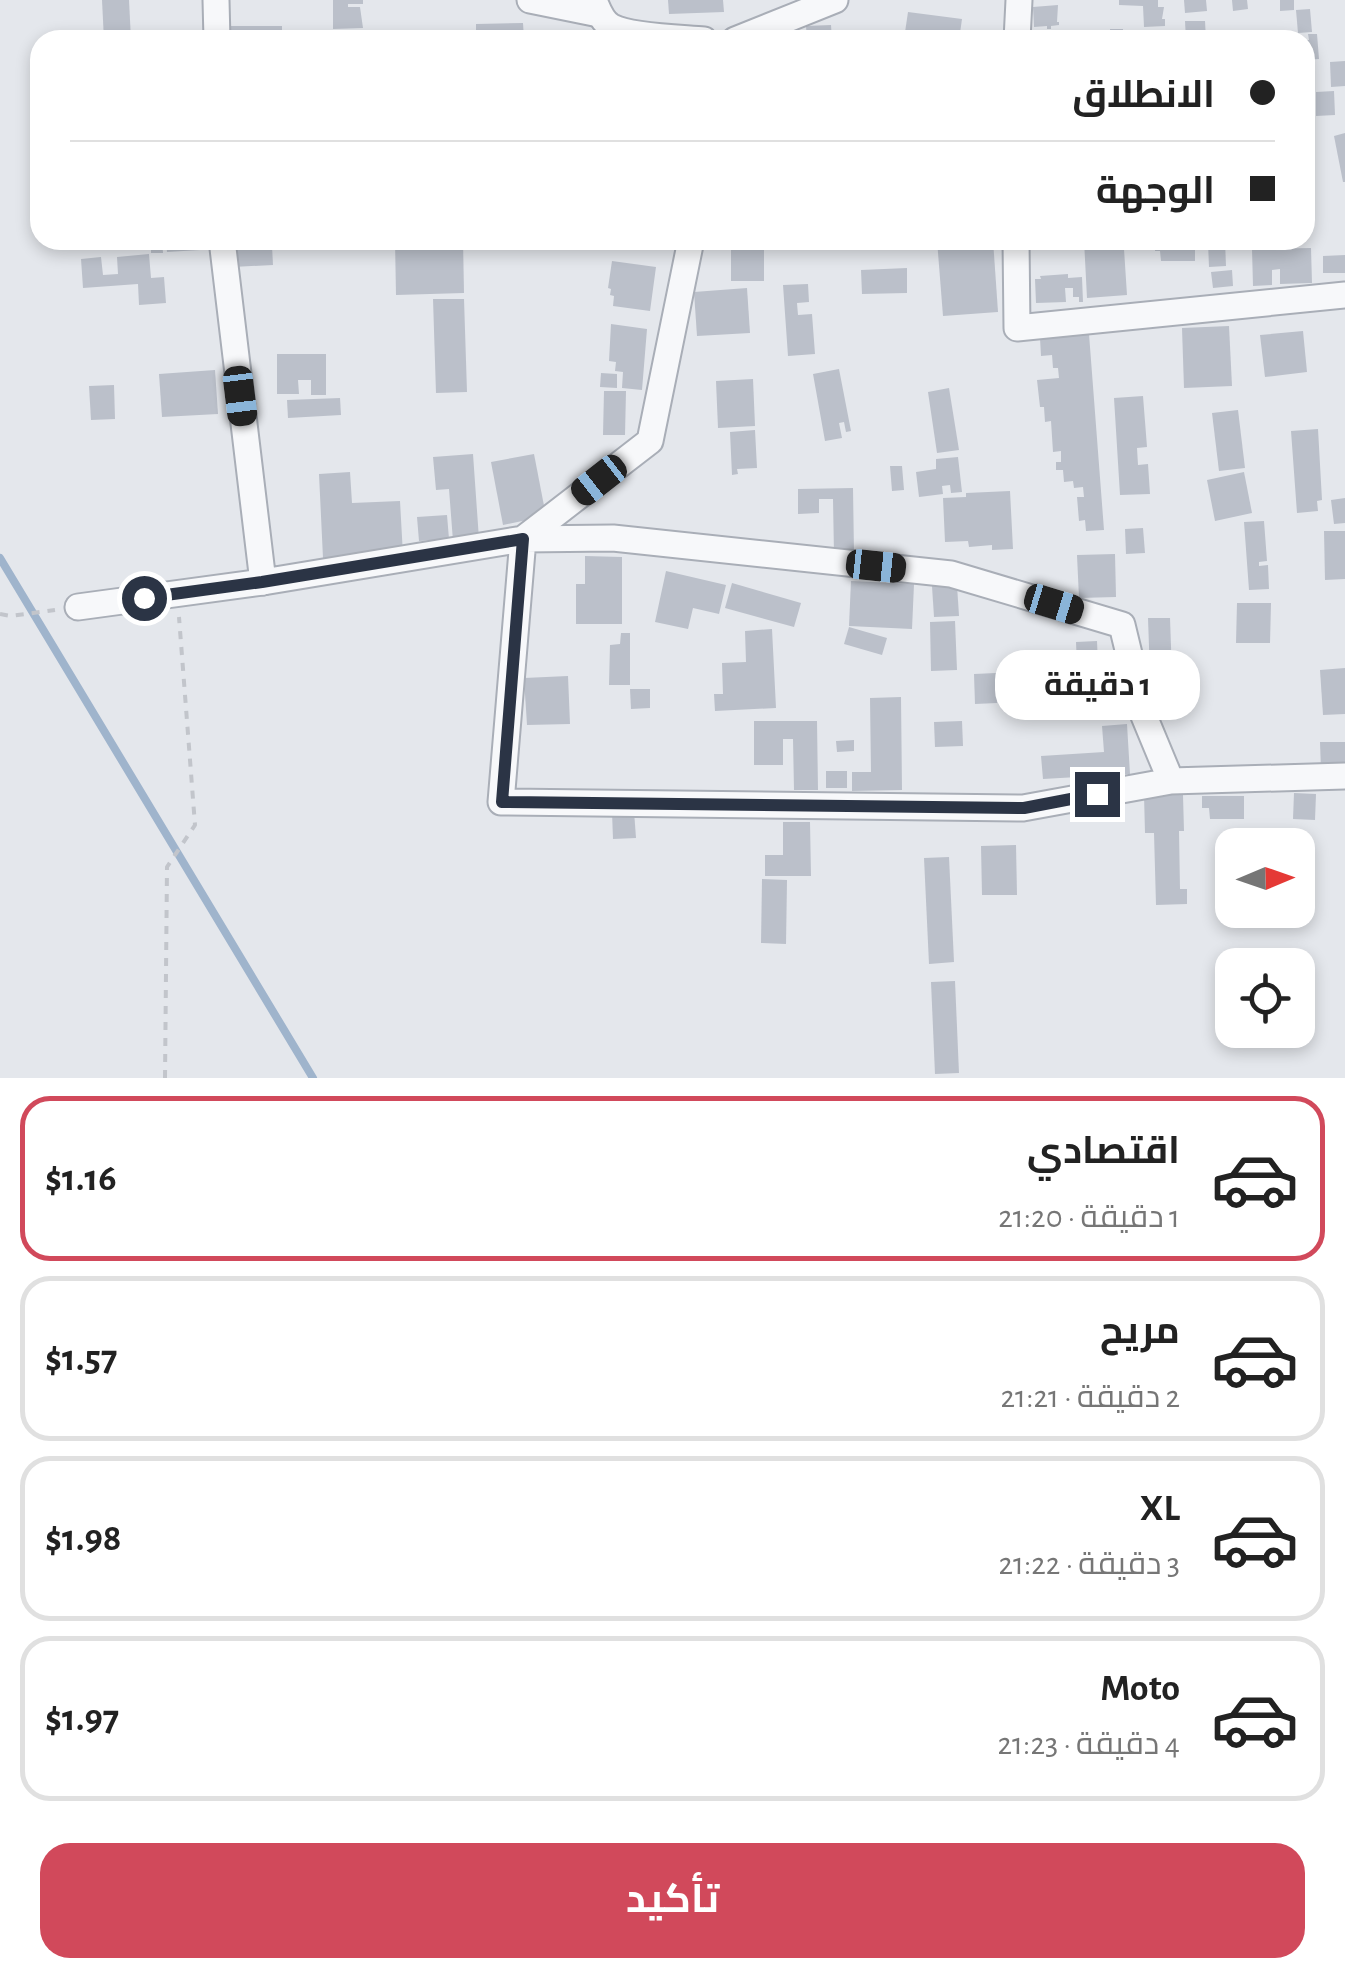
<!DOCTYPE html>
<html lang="ar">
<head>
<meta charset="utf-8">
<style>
	:root { --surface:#fff; --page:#f2f2f2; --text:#222; --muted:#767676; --line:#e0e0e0; --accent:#d1495b }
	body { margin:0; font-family:"Alegreya Sans",Cairo,sans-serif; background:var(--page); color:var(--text); direction:rtl; height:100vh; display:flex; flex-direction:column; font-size:38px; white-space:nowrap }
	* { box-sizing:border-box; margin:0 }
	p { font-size:32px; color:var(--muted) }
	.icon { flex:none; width:55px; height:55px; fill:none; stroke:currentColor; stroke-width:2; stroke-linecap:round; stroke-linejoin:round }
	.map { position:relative; height:1078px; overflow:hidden; direction:ltr }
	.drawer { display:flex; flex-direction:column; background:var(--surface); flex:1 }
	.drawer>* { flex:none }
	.hud { position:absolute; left:30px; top:30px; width:1285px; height:220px; border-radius:30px; box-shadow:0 5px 15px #0003; direction:rtl; display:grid; align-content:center; height:220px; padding:0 40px; background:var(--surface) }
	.needle { width:65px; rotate:88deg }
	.buttons { position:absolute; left:1215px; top:828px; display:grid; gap:20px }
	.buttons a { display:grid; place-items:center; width:100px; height:100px; border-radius:20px; background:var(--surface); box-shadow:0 5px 15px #0003; font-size:50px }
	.end { position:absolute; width:45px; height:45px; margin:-22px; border:12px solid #2b3445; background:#fff; box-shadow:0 0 0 5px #fff }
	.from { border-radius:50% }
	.bubble { position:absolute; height:70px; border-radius:30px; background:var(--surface); box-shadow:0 5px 15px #0003; font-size:32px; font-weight:700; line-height:70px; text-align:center; direction:rtl }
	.car { position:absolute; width:30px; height:60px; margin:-30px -15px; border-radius:12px; box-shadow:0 0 8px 2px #0007; background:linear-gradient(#222 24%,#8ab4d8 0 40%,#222 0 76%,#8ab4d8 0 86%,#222 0) }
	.hud b { display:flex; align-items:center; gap:35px; height:95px; font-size:38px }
	.hud b+b { border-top:2px solid var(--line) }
	.hud i { width:25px; height:25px; background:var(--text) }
	ul { padding:18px 0 0; list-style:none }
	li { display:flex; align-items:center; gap:30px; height:165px; margin:0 20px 15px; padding:0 20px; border:5px solid var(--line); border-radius:30px }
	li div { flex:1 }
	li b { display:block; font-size:38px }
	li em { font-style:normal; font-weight:700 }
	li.active { border-color:var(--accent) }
	li>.icon { width:90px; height:90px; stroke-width:1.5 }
	.button { display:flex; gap:20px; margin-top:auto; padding:20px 40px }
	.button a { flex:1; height:115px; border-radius:30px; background:var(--accent); color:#fff; font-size:40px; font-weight:700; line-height:115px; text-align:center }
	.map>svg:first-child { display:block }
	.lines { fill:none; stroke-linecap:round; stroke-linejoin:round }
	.stream { stroke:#9fb4cc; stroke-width:8 }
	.building { fill:#bbc0ca }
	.street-casing { stroke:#a9aeb7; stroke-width:29 }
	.path { stroke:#c2c5cb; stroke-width:4; stroke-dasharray:8 8; stroke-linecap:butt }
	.street { stroke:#f7f8fa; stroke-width:25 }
	.route { stroke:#2b3445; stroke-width:12 }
</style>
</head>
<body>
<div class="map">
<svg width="1345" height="1078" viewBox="0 0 1345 1078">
	<rect width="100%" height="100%" fill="#e4e7ec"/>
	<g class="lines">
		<polyline class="stream" points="0,558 313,1078"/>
	</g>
	<g class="building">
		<polygon points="102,0 129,0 131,40 104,40"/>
		<polygon points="333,0 363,0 363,4 348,4 348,7 360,7 363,28 333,29"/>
		<polygon points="668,0 723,0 724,12 669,14"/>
		<polygon points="1119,0 1158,0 1158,7 1164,7 1162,19 1165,19 1165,26 1144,27 1143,6 1119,5"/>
		<polygon points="1184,0 1206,0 1207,11 1185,13"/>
		<polygon points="1232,0 1247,0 1248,9 1233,11"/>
		<polygon points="1280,0 1294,0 1294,10 1280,11"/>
		<polygon points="1058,5 1057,22 1059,22 1059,25 1051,26 1051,29 1047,29 1047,26 1034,27 1033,7"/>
		<polygon points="1310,9 1312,32 1298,33 1296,10"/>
		<polygon points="908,12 962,19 959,40 904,39"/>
		<polygon points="1185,21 1205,21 1206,40 1186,40"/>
		<polygon points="523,23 524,39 520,40 476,40 476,24"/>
		<polygon points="831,25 832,40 807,40 806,26"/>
		<rect x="227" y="26" width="55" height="14"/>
		<polygon points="1110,29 1123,29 1123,40 1111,40"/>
		<polygon points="1308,34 1317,34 1319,59 1305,60 1305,40 1309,40"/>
		<polygon points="1345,61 1345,86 1331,87 1330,62"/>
		<polygon points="1334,91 1335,115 1316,116 1316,92"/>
		<polygon points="1345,133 1345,182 1343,182 1334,136"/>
		<polygon points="151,240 162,240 163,253 151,253"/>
		<polygon points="166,240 200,240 200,250 167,252"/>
		<polygon points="395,240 463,240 464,293 396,295"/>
		<polygon points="731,240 773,240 773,247 764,247 764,281 731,281"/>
		<polygon points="937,240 993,240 998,312 943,316"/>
		<polygon points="1084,240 1125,240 1126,245 1109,246 1109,250 1124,249 1127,295 1087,298"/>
		<polygon points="1171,240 1195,242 1195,261 1161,261 1160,251 1155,251 1155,244 1171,244"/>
		<polygon points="1225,241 1226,266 1209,267 1208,242"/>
		<polygon points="272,246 273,265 233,267 232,248"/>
		<polygon points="1311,248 1312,283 1280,284 1280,269 1272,270 1272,285 1253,286 1252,249"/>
		<polygon points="149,254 151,278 164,277 166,303 139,305 138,284 83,288 81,259 101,257 103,275 118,274 117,257"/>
		<polygon points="1345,255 1345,273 1323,273 1323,256"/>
		<polygon points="612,261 656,267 650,311 613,306 614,296 610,295 611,289 608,288"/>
		<polygon points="907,268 907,293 862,294 861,270"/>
		<polygon points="1232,270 1233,286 1213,288 1211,272"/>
		<polygon points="1068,274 1068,278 1082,277 1083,302 1079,302 1079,297 1073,297 1073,288 1065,288 1066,302 1036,303 1035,279 1041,279 1040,276"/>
		<polygon points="808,284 809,302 797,303 798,315 812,314 815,354 788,356 783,285"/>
		<polygon points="747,288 750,333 697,336 694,292"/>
		<polygon points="433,299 464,299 467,392 436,393"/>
		<polygon points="611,324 647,329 642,390 622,388 623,372 615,371 616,362 609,361"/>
		<polygon points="1229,326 1232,386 1184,388 1182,328"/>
		<polygon points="1303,331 1307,372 1265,377 1260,335"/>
		<polygon points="1089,334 1104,530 1086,531 1085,520 1079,521 1077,497 1084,497 1083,487 1074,488 1073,481 1064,482 1063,470 1056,470 1056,462 1061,462 1061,451 1053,452 1051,421 1045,422 1044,407 1040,407 1037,380 1059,378 1058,368 1053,368 1052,355 1041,356 1040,338"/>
		<polygon points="277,354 326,354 326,395 311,395 311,380 298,380 299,394 277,394"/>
		<polygon points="839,369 851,431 846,432 844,422 839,423 842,438 825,441 813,374"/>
		<polygon points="215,370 218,414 162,417 159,374"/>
		<polygon points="601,373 617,374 617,388 600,387"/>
		<polygon points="753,379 755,426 718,428 716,381"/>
		<polygon points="114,385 115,419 91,420 89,386"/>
		<polygon points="949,388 959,450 937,453 928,392"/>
		<polygon points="604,391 626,391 625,435 603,435"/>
		<polygon points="1143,396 1147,447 1137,448 1138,465 1148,464 1150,494 1120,495 1114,398"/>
		<polygon points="340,398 341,415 288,418 287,400"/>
		<polygon points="1238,410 1245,468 1219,471 1212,413"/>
		<polygon points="1318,429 1322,500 1317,501 1318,511 1297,513 1291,431"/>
		<polygon points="755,430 757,468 737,469 738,474 732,475 730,432"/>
		<polygon points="473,454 479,539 453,541 449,489 436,490 433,457"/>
		<polygon points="534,454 546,516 503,525 491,462"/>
		<polygon points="958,457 962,492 951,493 950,485 942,486 943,494 919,497 916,472 936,469 936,459"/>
		<polygon points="890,466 902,466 904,490 892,491"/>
		<polygon points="350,472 352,503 400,501 403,555 323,558 319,474"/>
		<polygon points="1244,472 1252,513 1215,521 1207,480"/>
		<polygon points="853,488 854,553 834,554 833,499 819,499 819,513 798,514 798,489"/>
		<polygon points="1010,491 1013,549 992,550 992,545 969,547 968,541 945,542 943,498 966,497 966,493"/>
		<polygon points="1345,498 1345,523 1334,524 1331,500"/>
		<polygon points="447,515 449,539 419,541 417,517"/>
		<polygon points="1264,521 1267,561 1259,562 1259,566 1268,565 1269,589 1249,590 1244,522"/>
		<polygon points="1143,528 1145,553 1126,554 1125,529"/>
		<polygon points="1324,531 1345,531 1345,579 1325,580"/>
		<polygon points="1115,554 1116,597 1079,598 1077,555"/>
		<polygon points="585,556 622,557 622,624 576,624 576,584 585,584"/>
		<polygon points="666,571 726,585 719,614 693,608 688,629 655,622"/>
		<polygon points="851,581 914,584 912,629 849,626"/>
		<polygon points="732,583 801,603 794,627 725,608"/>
		<polygon points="957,585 959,616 934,617 932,586"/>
		<polygon points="1237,603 1271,603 1270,643 1236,643"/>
		<polygon points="1148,618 1170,618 1172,675 1150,675"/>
		<polygon points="955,621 957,670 931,671 930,622"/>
		<polygon points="849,627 887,638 882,655 844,644"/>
		<polygon points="772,629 776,708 715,711 714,694 723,694 722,663 746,662 745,631"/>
		<polygon points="621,633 630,633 630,685 609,685 610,645 620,644"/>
		<polygon points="1097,641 1098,665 1077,666 1076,642"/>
		<polygon points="1345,668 1345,714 1323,715 1320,670"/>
		<polygon points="996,673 997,703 975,704 974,674"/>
		<polygon points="568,676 570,724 527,725 524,678"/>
		<polygon points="630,689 650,689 650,708 631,709"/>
		<polygon points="901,697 902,790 852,791 852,772 871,772 870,698"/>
		<polygon points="754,721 817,721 818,790 794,790 793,739 783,739 783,765 754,765"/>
		<polygon points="962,721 963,746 935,747 934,722"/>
		<polygon points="1127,724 1130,774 1043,779 1041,756 1104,752 1102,726"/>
		<polygon points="854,740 854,751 837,752 836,741"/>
		<polygon points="1320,742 1345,742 1345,769 1321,770"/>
		<rect x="826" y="771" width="21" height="17"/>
		<polygon points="1294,793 1316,794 1315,820 1293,819"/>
		<polygon points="1144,795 1183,795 1184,831 1179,831 1180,889 1187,889 1187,904 1156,905 1154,833 1145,833"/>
		<polygon points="1202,796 1244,796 1244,819 1210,819 1209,808 1202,808"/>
		<polygon points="634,811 636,838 613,839 612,812"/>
		<polygon points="783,822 810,822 811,876 765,876 765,855 783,855"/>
		<polygon points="1016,845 1017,895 982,895 981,846"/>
		<polygon points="949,857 954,962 929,964 924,858"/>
		<polygon points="762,879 787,880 786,944 761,943"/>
		<polygon points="955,981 959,1073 935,1074 931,982"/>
	</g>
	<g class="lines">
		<defs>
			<g id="street">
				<polyline points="216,0 217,40"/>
				<polyline points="530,0 599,14"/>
				<path d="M594 0C598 10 602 22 612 27 630 37 682 38 704 40"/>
				<polyline points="735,40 835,0"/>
				<polyline points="1017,40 1019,0"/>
				<polyline points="222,240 263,582 523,539 650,441 691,240"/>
				<polyline points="1016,240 1017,328 1345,295"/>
				<polyline points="78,607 263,582"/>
				<polyline points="1171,781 1023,808 501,802 523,539 613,538 951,574 1122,625 1144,716 1171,781 1345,776"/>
			</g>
		</defs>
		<use href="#street" class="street-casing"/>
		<g class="path">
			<polyline points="0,614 11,616 55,610"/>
			<polyline points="165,1078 167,867 195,825 179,617"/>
		</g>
		<use href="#street" class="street"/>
	</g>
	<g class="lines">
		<polyline class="route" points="144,598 262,582 523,539 502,802 1024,808 1097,794"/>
	</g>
</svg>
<div class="buttons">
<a><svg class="needle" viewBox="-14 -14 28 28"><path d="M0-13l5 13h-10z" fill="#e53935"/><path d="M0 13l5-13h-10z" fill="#767676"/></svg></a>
<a><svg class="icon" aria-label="locate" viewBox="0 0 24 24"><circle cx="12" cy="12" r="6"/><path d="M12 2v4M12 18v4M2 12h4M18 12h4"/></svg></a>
</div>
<i class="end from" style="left:144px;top:598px"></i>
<i class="end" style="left:1097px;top:794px"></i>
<div class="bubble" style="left:995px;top:650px;width:205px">1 دقيقة</div>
<i class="car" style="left:240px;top:396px;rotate:173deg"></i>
<i class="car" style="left:599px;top:480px;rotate:232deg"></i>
<i class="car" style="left:876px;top:566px;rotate:96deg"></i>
<i class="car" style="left:1054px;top:604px;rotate:107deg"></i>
<div class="hud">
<b><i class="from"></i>الانطلاق</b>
<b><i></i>الوجهة</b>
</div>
</div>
<section class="drawer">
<ul>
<li class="active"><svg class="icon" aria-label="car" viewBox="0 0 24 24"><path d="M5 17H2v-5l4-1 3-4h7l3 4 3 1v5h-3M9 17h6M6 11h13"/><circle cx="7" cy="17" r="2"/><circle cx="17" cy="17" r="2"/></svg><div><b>اقتصادي</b><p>1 دقيقة · 21:20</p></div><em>$1.16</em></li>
<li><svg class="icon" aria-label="car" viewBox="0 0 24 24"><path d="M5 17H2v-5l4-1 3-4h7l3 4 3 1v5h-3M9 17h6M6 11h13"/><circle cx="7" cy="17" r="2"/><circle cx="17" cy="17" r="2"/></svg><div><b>مريح</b><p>2 دقيقة · 21:21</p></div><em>$1.57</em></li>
<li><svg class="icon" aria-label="car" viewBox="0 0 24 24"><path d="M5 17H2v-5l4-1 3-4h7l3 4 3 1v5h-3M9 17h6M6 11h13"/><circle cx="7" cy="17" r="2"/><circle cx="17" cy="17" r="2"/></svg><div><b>XL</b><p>3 دقيقة · 21:22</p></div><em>$1.98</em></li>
<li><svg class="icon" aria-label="car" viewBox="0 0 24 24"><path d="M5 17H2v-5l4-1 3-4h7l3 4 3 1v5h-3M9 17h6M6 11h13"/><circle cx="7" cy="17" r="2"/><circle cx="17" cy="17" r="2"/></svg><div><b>Moto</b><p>4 دقيقة · 21:23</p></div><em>$1.97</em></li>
</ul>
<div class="button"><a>تأكيد</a></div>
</section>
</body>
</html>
